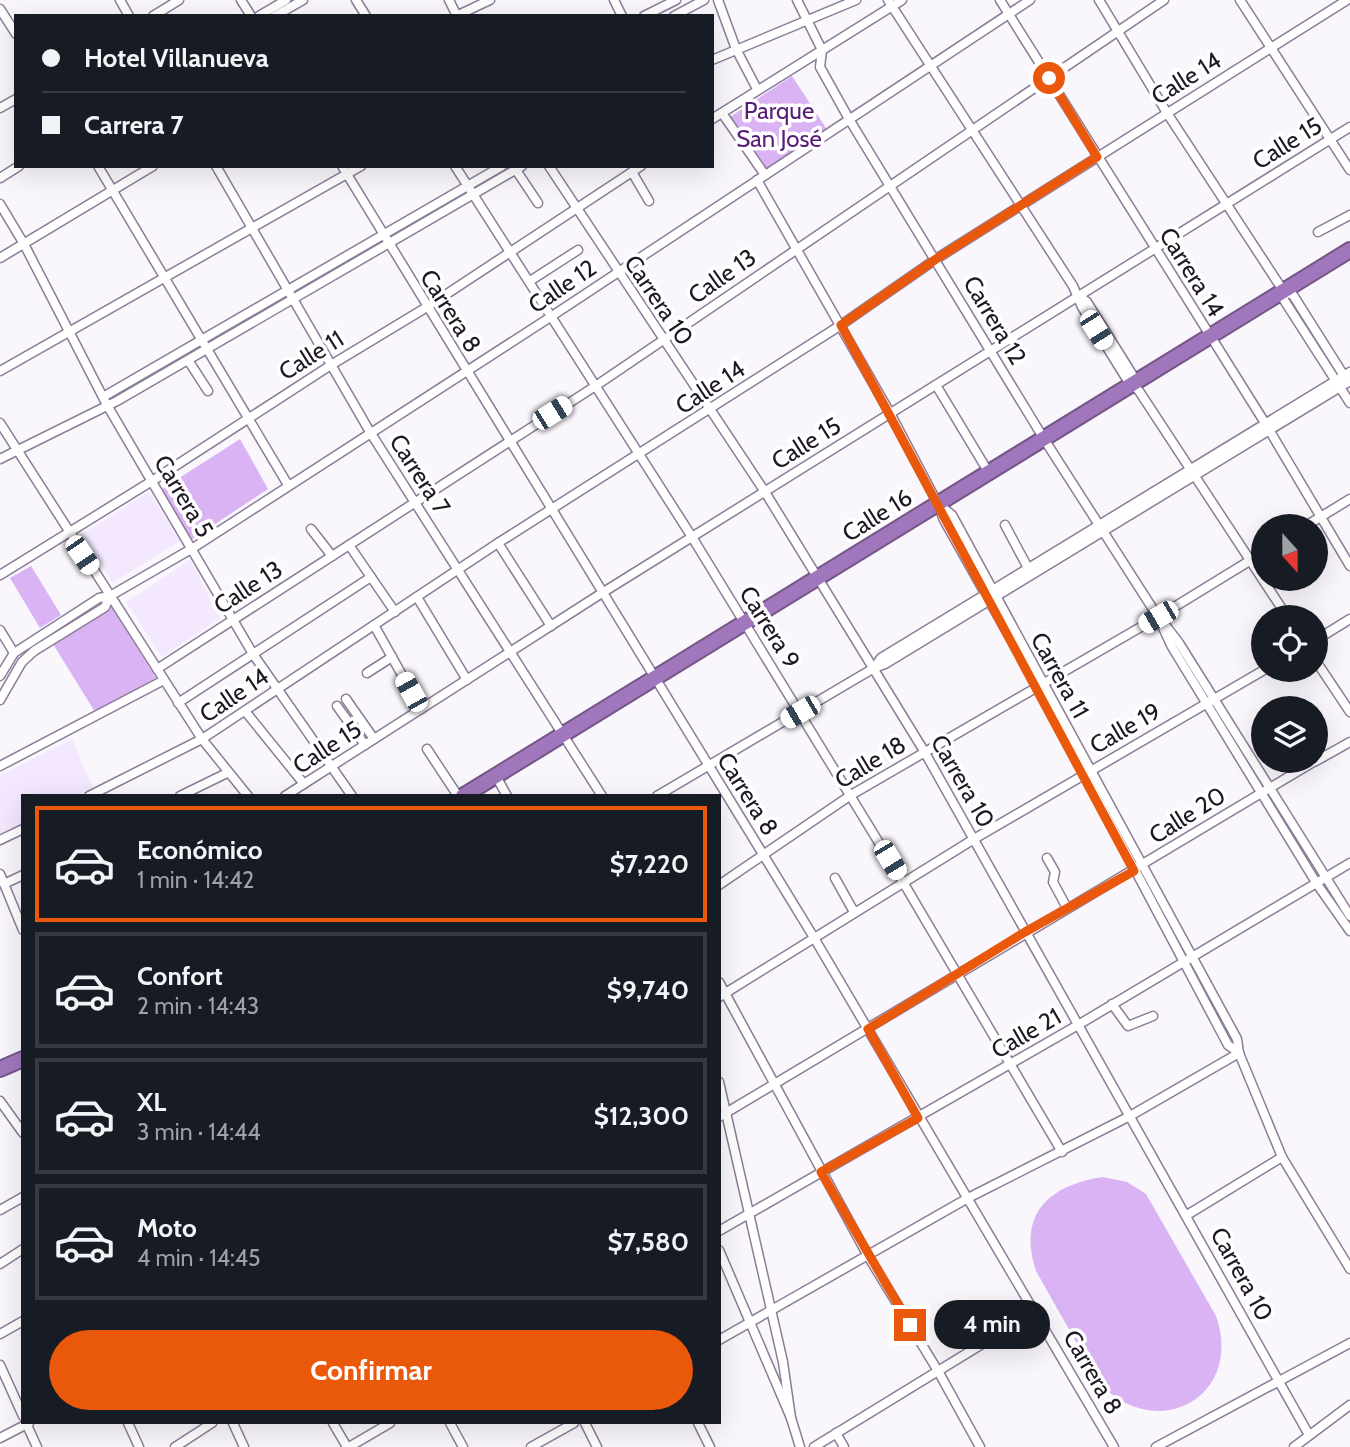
<!DOCTYPE html>
<html lang="es">
<head>
<meta charset="utf-8">
<style>
	:root { --surface:#171b24; --page:#20242c; --text:#f1f3f6; --muted:#9ea1a6; --line:#363941; --accent:#ea580c }
	body { margin:0; font-family:Cabin,sans-serif; background:var(--page); color:var(--text); height:100vh; display:flex; flex-direction:column; font-size:26px; white-space:nowrap }
	* { box-sizing:border-box; margin:0 }
	p { font-size:23px; color:var(--muted) }
	.icon { flex:none; width:38px; height:38px; fill:none; stroke:currentColor; stroke-width:2; stroke-linecap:round; stroke-linejoin:round }
	.map { position:relative; flex:1; overflow:hidden }
	.details { position:absolute; left:21px; top:794px; width:700px; height:630px; display:flex; flex-direction:column; background:var(--surface); border-radius:0px; box-shadow:0 7px 28px #0002 }
	.details>* { flex:none }
	.hud { position:absolute; left:14px; top:14px; width:700px; height:154px; border-radius:0px; box-shadow:0 7px 28px #0002; display:grid; align-content:center; height:154px; padding:0 28px; background:var(--surface) }
	.needle { width:46px; rotate:159deg }
	.fabs { position:absolute; left:1251px; top:514px; display:grid; gap:14px }
	.fabs a { display:grid; place-items:center; width:77px; height:77px; border-radius:50%; background:var(--surface); box-shadow:0 7px 28px #0002; font-size:35px }
	.end { position:absolute; width:32px; height:32px; margin:-16px; border:9px solid #ea580c; background:#fff; box-shadow:0 0 0 4px #fff }
	.from { border-radius:50% }
	.bubble { position:absolute; height:49px; border-radius:24px; background:var(--surface); box-shadow:0 7px 28px #0002; font-size:23px; font-weight:700; line-height:49px; text-align:center }
	.car { position:absolute; width:21px; height:42px; margin:-21px -10px; border-radius:9px; box-shadow:0 0 5px 2px #0007; background:linear-gradient(#fff 24%,#345 0 40%,#fff 0 76%,#345 0 86%,#fff 0) }
	.hud b { display:flex; align-items:center; gap:24px; height:66px; font-size:26px }
	.hud b+b { border-top:2px solid var(--line) }
	.hud i { width:18px; height:18px; background:var(--text) }
	ul { padding:12px 0 0; list-style:none }
	li { display:flex; align-items:center; gap:21px; height:116px; margin:0 14px 10px; padding:0 14px; border:4px solid var(--line); border-radius:0px }
	li div { flex:1 }
	li b { display:block; font-size:26px }
	li em { font-style:normal; font-weight:700 }
	li.on { border-color:var(--accent) }
	li>.icon { width:63px; height:63px; stroke-width:1.5 }
	.cta { display:flex; gap:14px; margin-top:auto; padding:14px 28px }
	.cta a { flex:1; height:80px; border-radius:42px; background:var(--accent); color:#fff; font-size:28px; font-weight:700; line-height:80px; text-align:center }
	.map>svg:first-child { display:block }
	.built { fill:#f4e8fe }
	.green { fill:#d9b3f4 }
	.lines { fill:none; stroke-linecap:round; stroke-linejoin:round }
	.street-casing { stroke:#8c7c98; stroke-width:11 }
	.highway-casing { stroke:#735686; stroke-width:18 }
	.street { stroke:#fff; stroke-width:8 }
	.highway { stroke:#a077bc; stroke-width:14 }
	.route { stroke:#ea580c; stroke-width:9 }
	.labels { text-anchor:middle; dominant-baseline:central; stroke-width:7; stroke-linejoin:round; paint-order:stroke }
	.street-label { font-size:24px; fill:#1f1823; stroke:#fff }
	.park-label { font-size:24px; fill:#571e76; stroke:#fff }
</style>
</head>
<body>
<div class="map">
<svg width="1350" height="1447" viewBox="0 0 1350 1447">
	<rect width="100%" height="100%" fill="#f9f6fc"/>
	<g class="built">
		<polygon points="149,492 180,541 113,583 82,534"/>
		<polygon points="190,560 220,618 162,657 126,602"/>
		<polygon points="72,739 93,788 76,796 23,796 23,823 0,834 0,775"/>
	</g>
	<g class="green">
		<polygon points="792,76 828,131 766,171 730,117"/>
		<polygon points="240,439 268,489 191,540 159,491"/>
		<polygon points="31,566 61,615 40,628 10,578"/>
		<polygon points="112,607 156,678 95,712 53,644"/>
		<path d="M1103 1177 1127 1182 1146 1194 1216 1316C1244 1396 1158 1444 1100 1384L1036 1271C1017 1214 1049 1185 1103 1177Z"/>
	</g>
	<g class="lines">
		<defs>
			<g id="street">
				<polyline points="120,0 129,16"/>
				<polyline points="241,0 251,16"/>
				<polyline points="356,0 366,16"/>
				<polyline points="449,0 457,16"/>
				<polyline points="614,0 622,16"/>
				<polyline points="718,0 736,49 757,89"/>
				<polyline points="797,0 822,50 820,67 849,119 1044,439 1158,617 1172,647 1317,884 1350,931"/>
				<polyline points="888,0 1073,286 1082,307 1126,378 1139,391 1288,618"/>
				<polyline points="1000,0 1265,423 1350,566"/>
				<polyline points="1099,0 1167,113 1284,292 1284,300 1350,403"/>
				<polyline points="1240,0 1350,170"/>
				<polyline points="0,9 16,34"/>
				<polyline points="153,16 179,0"/>
				<polyline points="259,16 286,0"/>
				<polyline points="275,16 303,0"/>
				<polyline points="456,16 490,0"/>
				<polyline points="644,16 676,0"/>
				<polyline points="674,16 704,0"/>
				<polyline points="712,60 856,0"/>
				<polyline points="0,108 16,99"/>
				<polyline points="722,113 765,175"/>
				<polyline points="712,119 902,0"/>
				<polyline points="98,166 288,485"/>
				<polyline points="216,166 370,432 602,796"/>
				<polyline points="342,166 813,936 1114,1447"/>
				<polyline points="455,166 692,537 903,882 1062,1152"/>
				<polyline points="549,166 765,492 924,751 1309,1435"/>
				<polyline points="516,170 538,203"/>
				<polyline points="632,172 649,201"/>
				<polyline points="0,178 19,166"/>
				<polyline points="757,180 890,413 938,504 944,520 1038,687 1228,1045 1239,1053"/>
				<polyline points="0,204 24,244 107,405 253,654 352,796"/>
				<polyline points="1318,232 1350,215"/>
				<polyline points="0,258 153,166"/>
				<polyline points="530,281 578,250"/>
				<polyline points="1284,292 1293,295 1346,379"/>
				<polyline points="1079,296 1087,302 1132,374 1134,384"/>
				<polyline points="188,360 208,391"/>
				<polyline points="0,371 361,166"/>
				<polyline points="936,385 989,473"/>
				<polyline points="103,397 502,166"/>
				<polyline points="0,423 202,739 248,796"/>
				<polyline points="0,459 117,401 522,166"/>
				<polyline points="941,506 952,515 1237,1039 1239,1053 1282,1157 1350,1269"/>
				<polyline points="1005,525 1028,568"/>
				<polyline points="1304,527 1350,499"/>
				<polyline points="311,529 332,556"/>
				<polyline points="498,543 551,626"/>
				<polyline points="349,545 395,612"/>
				<polyline points="0,575 152,481 331,365 427,307 641,166"/>
				<polyline points="417,597 467,680"/>
				<polyline points="374,625 421,709"/>
				<polyline points="1166,626 1179,643 1350,916"/>
				<polyline points="0,630 14,653"/>
				<polyline points="1316,640 1350,619"/>
				<polyline points="1316,661 1350,712"/>
				<polyline points="874,668 881,658 1350,372"/>
				<polyline points="157,669 597,385 1164,0"/>
				<polyline points="367,673 392,657"/>
				<polyline points="0,676 14,653 99,598 110,596 193,548 552,316 1030,0"/>
				<polyline points="346,699 374,739"/>
				<polyline points="0,700 22,662 34,651 105,607 110,596"/>
				<polyline points="178,703 371,577"/>
				<polyline points="337,706 365,745"/>
				<polyline points="245,711 304,784"/>
				<polyline points="427,749 458,796"/>
				<polyline points="1316,761 1350,742"/>
				<polyline points="0,766 164,680"/>
				<polyline points="496,776 507,796"/>
				<polyline points="89,796 202,739 498,543 841,325 936,259 1347,0"/>
				<polyline points="180,796 227,773"/>
				<polyline points="285,796 602,593 1350,127"/>
				<polyline points="657,796 874,668 885,664 1350,381"/>
				<polyline points="0,840 23,829"/>
				<polyline points="1047,858 1055,872 1053,882 1067,908"/>
				<polyline points="0,874 23,930"/>
				<polyline points="835,878 854,912"/>
				<polyline points="4,884 23,875"/>
				<polyline points="719,885 851,795 1158,617 1264,552"/>
				<polyline points="719,982 868,1256 938,1371 980,1447"/>
				<polyline points="719,997 974,839 1264,670"/>
				<polyline points="1112,1004 1128,1026 1153,1016"/>
				<polyline points="719,1082 783,1362 791,1418"/>
				<polyline points="0,1101 23,1133"/>
				<polyline points="719,1117 1315,761"/>
				<polyline points="0,1210 23,1197"/>
				<polyline points="1187,1215 1282,1157"/>
				<polyline points="719,1231 1078,1025 1350,863"/>
				<polyline points="719,1250 791,1418 800,1447"/>
				<polyline points="0,1264 23,1249"/>
				<polyline points="0,1334 23,1321"/>
				<polyline points="719,1340 968,1198 1130,1116 1239,1053"/>
				<polyline points="0,1365 23,1416"/>
				<polyline points="26,1423 37,1447"/>
				<polyline points="128,1423 139,1447"/>
				<polyline points="233,1423 244,1447"/>
				<polyline points="333,1423 347,1447"/>
				<polyline points="450,1423 463,1447"/>
				<polyline points="585,1423 597,1447"/>
				<polyline points="698,1423 710,1447"/>
				<polyline points="836,1433 844,1447"/>
				<polyline points="0,1438 29,1423"/>
				<polyline points="175,1447 212,1423"/>
				<polyline points="349,1447 390,1423"/>
				<polyline points="531,1447 574,1423"/>
				<polyline points="814,1447 1036,1311"/>
				<polyline points="1156,1447 1350,1343"/>
				<polyline points="1294,1447 1350,1405"/>
			</g>
			<g id="highway">
				<polyline points="463,796 1350,250"/>
				<polyline points="0,1069 23,1059"/>
			</g>
		</defs>
		<use href="#street" class="street-casing"/>
		<use href="#highway" class="highway-casing"/>
		<use href="#street" class="street"/>
		<use href="#highway" class="highway"/>
	</g>
	<g class="lines">
		<polyline class="route" points="910,1325 821,1172 918,1118 868,1029 1025,932 1134,871 841,325 936,259 1097,157 1049,78"/>
	</g>
	<g class="labels">
		<g class="street-label">
			<text transform="translate(1186 78) rotate(-32)">Calle 14</text>
			<text transform="translate(1287 143) rotate(-32)">Calle 15</text>
			<text transform="translate(1192 272) rotate(58)">Carrera 14</text>
			<text transform="translate(722 276) rotate(-35)">Calle 13</text>
			<text transform="translate(562 286) rotate(-34)">Calle 12</text>
			<text transform="translate(659 300) rotate(56)">Carrera 10</text>
			<text transform="translate(451 311) rotate(58)">Carrera 8</text>
			<text transform="translate(995 320) rotate(59)">Carrera 12</text>
			<text transform="translate(311 355) rotate(-32)">Calle 11</text>
			<text transform="translate(710 387) rotate(-33)">Calle 14</text>
			<text transform="translate(806 443) rotate(-32)">Calle 15</text>
			<text transform="translate(420 474) rotate(57)">Carrera 7</text>
			<text transform="translate(184 496) rotate(59)">Carrera 5</text>
			<text transform="translate(877 515) rotate(-32)">Calle 16</text>
			<text transform="translate(248 587) rotate(-33)">Calle 13</text>
			<text transform="translate(770 627) rotate(58)">Carrera 9</text>
			<text transform="translate(1060 675) rotate(61)">Carrera 11</text>
			<text transform="translate(234 695) rotate(-34)">Calle 14</text>
			<text transform="translate(1125 728) rotate(-30)">Calle 19</text>
			<text transform="translate(327 747) rotate(-33)">Calle 15</text>
			<text transform="translate(870 762) rotate(-31)">Calle 18</text>
			<text transform="translate(963 781) rotate(60)">Carrera 10</text>
			<text transform="translate(748 794) rotate(58)">Carrera 8</text>
			<text transform="translate(1187 815) rotate(-32)">Calle 20</text>
			<text transform="translate(1026 1033) rotate(-30)">Calle 21</text>
			<text transform="translate(1242 1274) rotate(61)">Carrera 10</text>
			<text transform="translate(1093 1372) rotate(60)">Carrera 8</text>
		</g>
		<g class="park-label">
			<text x="779" y="110">Parque<tspan x="779" dy="28">San José</tspan></text>
		</g>
	</g>
</svg>
<div class="fabs">
<a><svg class="needle" viewBox="-14 -14 28 28"><path d="M0-13l5 13h-10z" fill="#e53935"/><path d="M0 13l5-13h-10z" fill="#9ea1a6"/></svg></a>
<a><svg class="icon" aria-label="locate" viewBox="0 0 24 24"><circle cx="12" cy="12" r="6"/><path d="M12 2v4M12 18v4M2 12h4M18 12h4"/></svg></a>
<a><svg class="icon" aria-label="layers" viewBox="0 0 24 24"><path d="M12 4l9 5-9 5-9-5zM3 14l9 5 9-5"/></svg></a>
</div>
<i class="end from" style="left:1049px;top:78px"></i>
<i class="end" style="left:910px;top:1325px"></i>
<div class="bubble" style="left:934px;top:1300px;width:116px">4 min</div>
<i class="car" style="left:1096px;top:330px;rotate:148deg"></i>
<i class="car" style="left:552px;top:413px;rotate:58deg"></i>
<i class="car" style="left:82px;top:555px;rotate:146deg"></i>
<i class="car" style="left:1158px;top:617px;rotate:240deg"></i>
<i class="car" style="left:411px;top:692px;rotate:331deg"></i>
<i class="car" style="left:800px;top:712px;rotate:240deg"></i>
<i class="car" style="left:890px;top:860px;rotate:149deg"></i>
<div class="hud">
<b><i class="from"></i>Hotel Villanueva</b>
<b><i></i>Carrera 7</b>
</div>
<section class="details">
<ul>
<li class="on"><svg class="icon" aria-label="car" viewBox="0 0 24 24"><path d="M5 17H2v-5l4-1 3-4h7l3 4 3 1v5h-3M9 17h6M6 11h13"/><circle cx="7" cy="17" r="2"/><circle cx="17" cy="17" r="2"/></svg><div><b>Económico</b><p>1 min · 14:42</p></div><em>$7,220</em></li>
<li><svg class="icon" aria-label="car" viewBox="0 0 24 24"><path d="M5 17H2v-5l4-1 3-4h7l3 4 3 1v5h-3M9 17h6M6 11h13"/><circle cx="7" cy="17" r="2"/><circle cx="17" cy="17" r="2"/></svg><div><b>Confort</b><p>2 min · 14:43</p></div><em>$9,740</em></li>
<li><svg class="icon" aria-label="car" viewBox="0 0 24 24"><path d="M5 17H2v-5l4-1 3-4h7l3 4 3 1v5h-3M9 17h6M6 11h13"/><circle cx="7" cy="17" r="2"/><circle cx="17" cy="17" r="2"/></svg><div><b>XL</b><p>3 min · 14:44</p></div><em>$12,300</em></li>
<li><svg class="icon" aria-label="car" viewBox="0 0 24 24"><path d="M5 17H2v-5l4-1 3-4h7l3 4 3 1v5h-3M9 17h6M6 11h13"/><circle cx="7" cy="17" r="2"/><circle cx="17" cy="17" r="2"/></svg><div><b>Moto</b><p>4 min · 14:45</p></div><em>$7,580</em></li>
</ul>
<div class="cta"><a>Confirmar</a></div>
</section>
</div>
</body>
</html>
